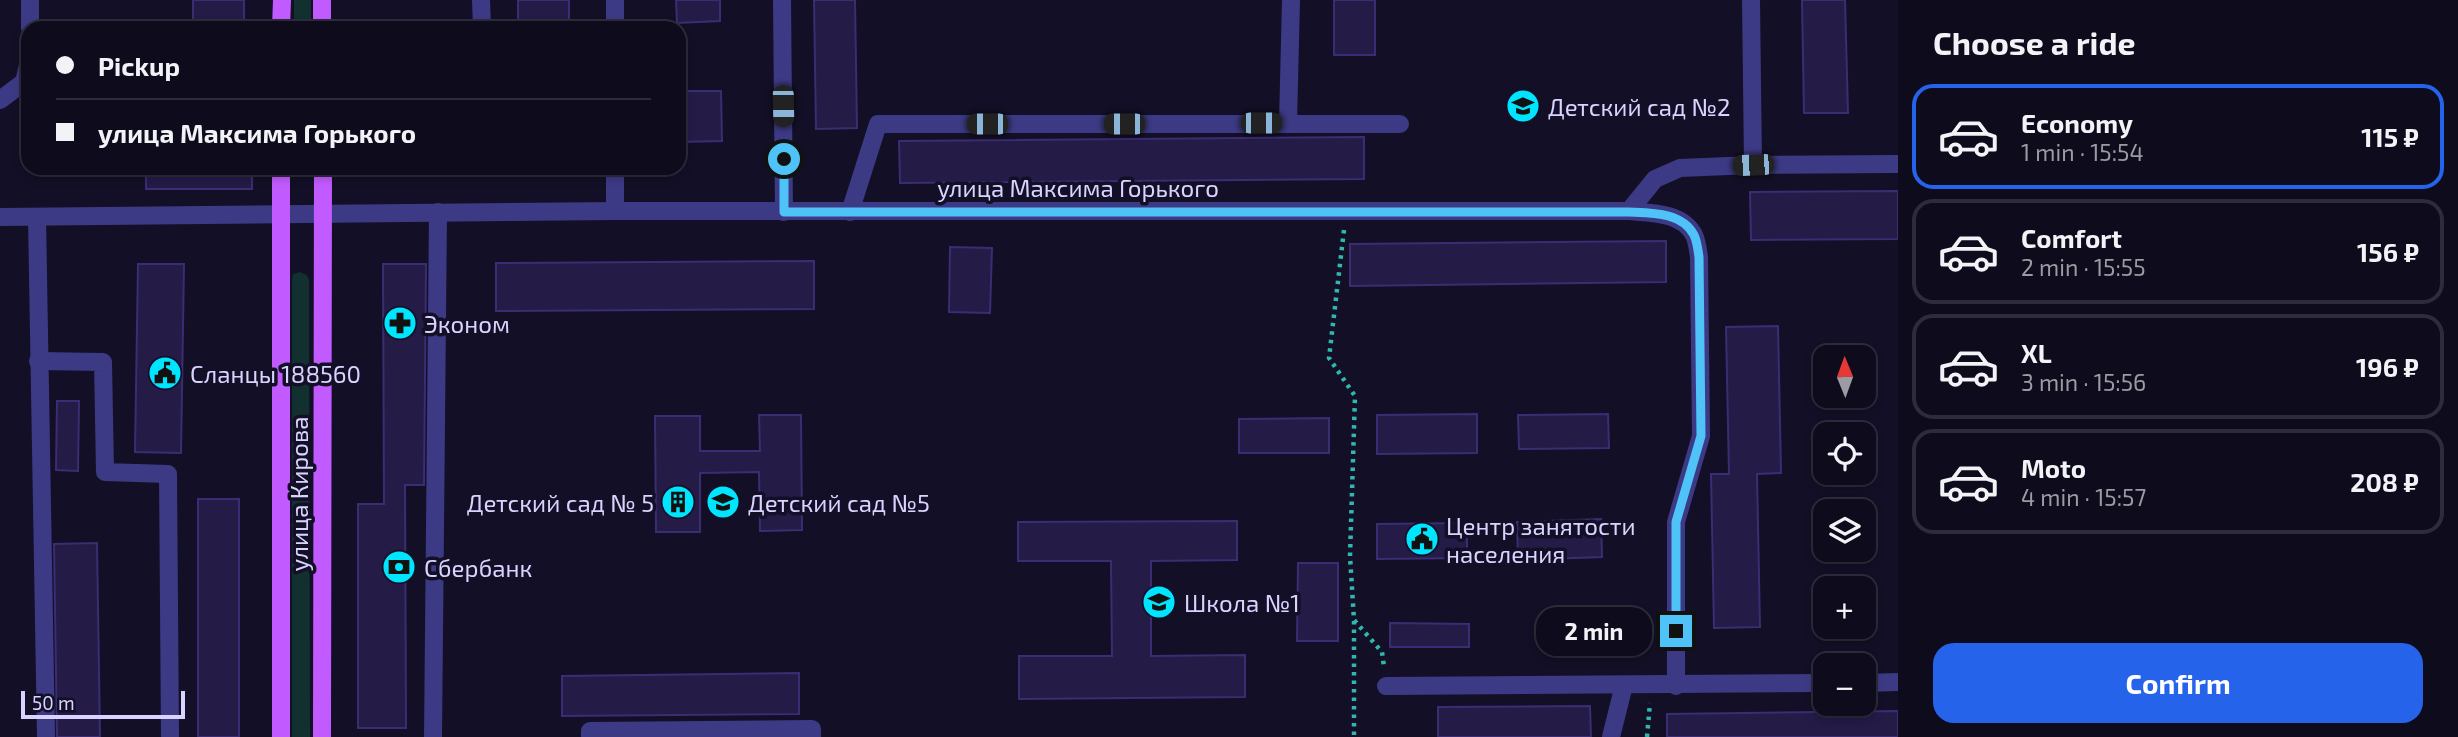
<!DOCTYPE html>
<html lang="en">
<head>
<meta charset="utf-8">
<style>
	:root { --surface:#0e0b1c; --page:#171425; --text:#f1f3f6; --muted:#9b9ba3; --line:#2e2b3b; --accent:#2563eb }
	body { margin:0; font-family:"Exo 2",sans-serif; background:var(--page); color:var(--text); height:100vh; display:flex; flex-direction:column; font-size:26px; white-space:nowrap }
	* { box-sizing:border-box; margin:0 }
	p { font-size:23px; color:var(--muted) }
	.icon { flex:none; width:38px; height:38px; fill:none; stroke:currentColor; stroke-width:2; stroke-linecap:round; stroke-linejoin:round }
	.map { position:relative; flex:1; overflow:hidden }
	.side { display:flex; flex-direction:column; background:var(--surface); width:560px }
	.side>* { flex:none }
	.guide { position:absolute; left:21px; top:21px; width:665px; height:154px; border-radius:21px; box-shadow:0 4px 10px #0003,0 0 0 2px var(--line); display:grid; align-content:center; height:154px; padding:0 35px; background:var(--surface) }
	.needle { width:46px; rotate:359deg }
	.tools { position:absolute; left:1813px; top:345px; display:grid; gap:14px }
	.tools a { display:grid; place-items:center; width:63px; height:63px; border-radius:14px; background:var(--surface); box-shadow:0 4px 10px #0003,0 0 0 2px var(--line); font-size:35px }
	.scale { position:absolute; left:21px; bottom:18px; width:164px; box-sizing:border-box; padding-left:7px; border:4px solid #d9d4ff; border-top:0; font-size:19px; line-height:24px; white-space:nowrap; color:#d9d4ff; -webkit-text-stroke:5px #130f26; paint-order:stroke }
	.end { position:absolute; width:32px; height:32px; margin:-16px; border:9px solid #4fc3f7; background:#111; box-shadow:0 0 0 4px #111 }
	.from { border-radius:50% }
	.bubble { position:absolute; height:49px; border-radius:21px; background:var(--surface); box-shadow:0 4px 10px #0003,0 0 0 2px var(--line); font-size:23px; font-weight:700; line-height:49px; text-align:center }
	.car { position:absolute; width:21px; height:42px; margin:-21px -10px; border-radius:9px; box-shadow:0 0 5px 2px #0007; background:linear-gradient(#222 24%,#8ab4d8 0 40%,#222 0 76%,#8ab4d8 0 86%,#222 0) }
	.guide b { display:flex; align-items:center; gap:24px; height:66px; font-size:26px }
	.guide b+b { border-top:2px solid var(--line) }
	.guide i { width:18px; height:18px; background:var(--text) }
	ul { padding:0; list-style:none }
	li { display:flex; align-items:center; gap:21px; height:105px; margin:0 14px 10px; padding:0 21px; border:4px solid var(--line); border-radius:21px }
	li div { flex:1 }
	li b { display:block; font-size:26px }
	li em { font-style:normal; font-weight:700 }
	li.on { border-color:var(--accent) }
	li>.icon { width:63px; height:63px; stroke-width:1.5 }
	h2 { padding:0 35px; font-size:32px; line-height:84px }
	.primary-button { display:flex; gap:14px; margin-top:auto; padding:14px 35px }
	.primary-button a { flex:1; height:80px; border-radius:21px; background:var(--accent); color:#fff; font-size:28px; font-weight:700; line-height:80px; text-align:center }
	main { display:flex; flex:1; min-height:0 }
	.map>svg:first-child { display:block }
	.green { fill:#12302f }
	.building { fill:#241b47; stroke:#3b2d73; stroke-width:2 }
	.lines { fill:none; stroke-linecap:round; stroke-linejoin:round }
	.path { stroke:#2fb8b0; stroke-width:4.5; stroke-dasharray:3.5 5; stroke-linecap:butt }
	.minor { stroke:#3d3a85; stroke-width:18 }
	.major { stroke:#c25bff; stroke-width:18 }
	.route { stroke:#4fc3f7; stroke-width:9 }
	.labels { text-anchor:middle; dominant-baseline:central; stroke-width:7; stroke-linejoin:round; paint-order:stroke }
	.poi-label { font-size:24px; fill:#d9d4ff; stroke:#130f26; text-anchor:start }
	.street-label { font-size:24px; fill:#d9d4ff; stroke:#130f26 }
</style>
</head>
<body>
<main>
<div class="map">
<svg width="1898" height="737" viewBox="0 0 1898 737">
	<rect width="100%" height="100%" fill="#130f26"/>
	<g class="green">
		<rect x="294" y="0" width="17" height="28"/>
		<polygon points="300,272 307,275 309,280 310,737 292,737 292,280 293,274"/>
	</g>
	<g class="building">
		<rect x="193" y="0" width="51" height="28"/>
		<rect x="518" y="0" width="51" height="28"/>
		<polygon points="676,0 720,0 720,21 677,23"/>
		<polygon points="814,0 855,0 857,128 816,129"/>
		<rect x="1334" y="0" width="41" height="55"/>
		<polygon points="1802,0 1845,0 1848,113 1804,113"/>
		<polygon points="679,91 721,91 722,141 679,142"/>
		<polygon points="1364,137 1364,179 900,183 899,141"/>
		<rect x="146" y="168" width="106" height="21"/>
		<polygon points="1898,191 1898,239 1751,240 1750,192"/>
		<polygon points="1666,241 1666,282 1350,286 1350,244"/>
		<polygon points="950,247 992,248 990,313 949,312"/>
		<polygon points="814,261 814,309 496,311 496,263"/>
		<polygon points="138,264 184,264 181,453 135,452"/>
		<polygon points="383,264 426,264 424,485 405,485 406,728 358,728 358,504 384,504"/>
		<polygon points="1778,326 1781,473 1757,474 1760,627 1714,628 1711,474 1729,474 1726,327"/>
		<polygon points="57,401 79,401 78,471 56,470"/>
		<polygon points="1477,414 1477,453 1377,454 1377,415"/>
		<polygon points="1608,414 1609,448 1519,449 1518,415"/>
		<polygon points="759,415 801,415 802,530 760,531 759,472 700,473 700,532 656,532 655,416 700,416 700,451 760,451"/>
		<polygon points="1329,418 1329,453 1239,453 1239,419"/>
		<rect x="198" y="499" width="41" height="238"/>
		<polygon points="1601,519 1602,557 1518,560 1517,522"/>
		<polygon points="1237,521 1237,560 1151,561 1151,656 1245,655 1245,697 1019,699 1019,656 1112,656 1111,561 1018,561 1018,522"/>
		<polygon points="1467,523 1467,558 1377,559 1377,524"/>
		<polygon points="97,543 100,737 57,737 54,544"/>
		<polygon points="1298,563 1338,563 1338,641 1297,641"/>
		<polygon points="1390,623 1469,624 1469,647 1390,647"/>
		<polygon points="799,673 799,714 562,716 562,676"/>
		<polygon points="1590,706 1591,737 1438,737 1438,707"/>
		<polygon points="1898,711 1898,737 1667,737 1667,714"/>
	</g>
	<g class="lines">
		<g class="path">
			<polyline points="1344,230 1329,358 1355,396 1350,556 1354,620 1382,652 1384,667"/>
			<polyline points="1354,621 1354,737"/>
			<polyline points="1647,737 1650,703"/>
		</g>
		<g class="minor">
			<polyline points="30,0 30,28"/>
			<polyline points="481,0 482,28"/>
			<polyline points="615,0 615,28"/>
			<polyline points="782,0 784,212"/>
			<polyline points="0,100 24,82 28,65"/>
			<polyline points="1288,123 1291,0"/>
			<polyline points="1753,165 1898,164"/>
			<polyline points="615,168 615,211"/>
			<polyline points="1629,211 1655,179 1680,168 1753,165 1751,0"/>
			<polyline points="850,212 878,124 1400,124"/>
			<path d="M0 217 615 211H1629C1651 213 1682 212 1694 235 1697 241 1698 250 1699 257L1701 436 1676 522V686"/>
			<polyline points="37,217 46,737"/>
			<polyline points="38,361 103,362 105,472 168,474 170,737"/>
			<polyline points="1864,683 1898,682"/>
			<polyline points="1386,686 1825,683"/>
			<polyline points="433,737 438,212"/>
			<polyline points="590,737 590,731 812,729 812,737"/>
			<polyline points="1611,737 1624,685"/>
		</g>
		<g class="major">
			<polyline points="322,0 322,28"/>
			<polyline points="281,28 282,0"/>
			<polyline points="281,737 281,168"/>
			<polyline points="322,737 323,168"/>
		</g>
	</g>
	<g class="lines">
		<path class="route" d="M784 159V212H1629C1651 213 1682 212 1694 235 1697 241 1698 250 1699 257L1701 436 1676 522V631"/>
	</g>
	<defs>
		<symbol id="school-disc" viewBox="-11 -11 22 22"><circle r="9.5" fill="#00e5ff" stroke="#130f26"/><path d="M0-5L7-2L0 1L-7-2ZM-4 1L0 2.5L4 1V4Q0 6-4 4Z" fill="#111"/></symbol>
		<symbol id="pharmacy-disc" viewBox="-11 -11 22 22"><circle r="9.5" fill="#00e5ff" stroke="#130f26"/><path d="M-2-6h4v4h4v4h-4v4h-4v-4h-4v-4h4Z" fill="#111"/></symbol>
		<symbol id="civic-disc" viewBox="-11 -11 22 22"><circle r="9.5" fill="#00e5ff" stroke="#130f26"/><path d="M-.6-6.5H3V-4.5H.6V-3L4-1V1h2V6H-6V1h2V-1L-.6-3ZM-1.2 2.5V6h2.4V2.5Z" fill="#111"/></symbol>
		<symbol id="building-disc" viewBox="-11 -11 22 22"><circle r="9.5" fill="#00e5ff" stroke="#130f26"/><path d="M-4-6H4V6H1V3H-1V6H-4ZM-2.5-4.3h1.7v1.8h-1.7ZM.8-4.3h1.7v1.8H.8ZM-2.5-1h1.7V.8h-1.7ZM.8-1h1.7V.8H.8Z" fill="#111"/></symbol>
		<symbol id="bank-disc" viewBox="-11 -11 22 22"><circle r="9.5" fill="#00e5ff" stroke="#130f26"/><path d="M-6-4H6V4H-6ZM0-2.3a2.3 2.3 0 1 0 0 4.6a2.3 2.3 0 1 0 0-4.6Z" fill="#111"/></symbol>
	</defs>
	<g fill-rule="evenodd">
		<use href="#school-disc" x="1504" y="87" width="38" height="38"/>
		<use href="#pharmacy-disc" x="381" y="304" width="38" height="38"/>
		<use href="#civic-disc" x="146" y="354" width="38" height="38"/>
		<use href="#building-disc" x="659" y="483" width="38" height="38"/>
		<use href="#school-disc" x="704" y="483" width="38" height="38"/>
		<use href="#civic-disc" x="1403" y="520" width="38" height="38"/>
		<use href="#bank-disc" x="380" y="548" width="38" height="38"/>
		<use href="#school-disc" x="1140" y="583" width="38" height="38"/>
	</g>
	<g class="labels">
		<g class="poi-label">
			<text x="1548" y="106">Детский сад №2</text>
			<text x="424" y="323">Эконом</text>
			<text x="190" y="373">Сланцы 188560</text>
			<text x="654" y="502" text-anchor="end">Детский сад № 5</text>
			<text x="748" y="502">Детский сад №5</text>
			<text x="1446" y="525">Центр занятости<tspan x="1446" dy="28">населения</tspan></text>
			<text x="424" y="567">Сбербанк</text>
			<text x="1184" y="602">Школа №1</text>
		</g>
		<g class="street-label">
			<text x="1078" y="187">улица Максима Горького</text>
			<text transform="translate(298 494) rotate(-90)">улица Кирова</text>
		</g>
	</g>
</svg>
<div class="tools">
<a><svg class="needle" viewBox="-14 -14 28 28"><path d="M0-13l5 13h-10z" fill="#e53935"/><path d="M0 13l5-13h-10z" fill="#9b9ba3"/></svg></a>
<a><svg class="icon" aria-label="locate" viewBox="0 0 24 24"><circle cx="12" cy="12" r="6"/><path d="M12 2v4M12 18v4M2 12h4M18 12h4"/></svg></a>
<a><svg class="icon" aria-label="layers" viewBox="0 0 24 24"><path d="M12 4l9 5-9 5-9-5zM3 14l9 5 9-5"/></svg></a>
<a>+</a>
<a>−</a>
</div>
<div class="scale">50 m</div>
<i class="end from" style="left:784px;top:159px"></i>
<i class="end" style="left:1676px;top:631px"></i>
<div class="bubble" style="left:1536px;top:607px;width:116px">2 min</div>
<i class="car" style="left:783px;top:106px;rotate:179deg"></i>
<i class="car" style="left:1261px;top:123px;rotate:90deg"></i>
<i class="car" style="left:987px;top:124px;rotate:270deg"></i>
<i class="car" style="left:1124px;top:124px;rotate:270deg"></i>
<i class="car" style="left:1753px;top:165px;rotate:268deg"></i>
<div class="guide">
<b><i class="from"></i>Pickup</b>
<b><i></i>улица Максима Горького</b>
</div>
</div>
<section class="side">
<h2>Choose a ride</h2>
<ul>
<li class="on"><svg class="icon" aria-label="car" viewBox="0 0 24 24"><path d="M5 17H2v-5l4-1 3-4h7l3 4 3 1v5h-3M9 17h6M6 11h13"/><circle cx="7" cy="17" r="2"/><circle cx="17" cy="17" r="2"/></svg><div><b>Economy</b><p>1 min · 15:54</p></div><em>115 ₽</em></li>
<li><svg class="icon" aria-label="car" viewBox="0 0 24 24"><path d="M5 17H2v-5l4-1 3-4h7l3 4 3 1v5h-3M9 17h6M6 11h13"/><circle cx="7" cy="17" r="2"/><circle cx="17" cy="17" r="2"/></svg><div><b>Comfort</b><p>2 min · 15:55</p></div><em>156 ₽</em></li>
<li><svg class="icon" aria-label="car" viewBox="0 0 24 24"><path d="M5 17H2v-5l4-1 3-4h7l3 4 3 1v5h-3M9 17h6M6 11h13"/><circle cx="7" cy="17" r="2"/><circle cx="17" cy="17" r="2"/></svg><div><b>XL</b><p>3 min · 15:56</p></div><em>196 ₽</em></li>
<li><svg class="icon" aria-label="car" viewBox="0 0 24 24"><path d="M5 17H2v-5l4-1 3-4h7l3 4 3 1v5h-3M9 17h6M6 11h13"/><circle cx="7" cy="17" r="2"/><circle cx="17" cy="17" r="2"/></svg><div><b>Moto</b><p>4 min · 15:57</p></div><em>208 ₽</em></li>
</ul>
<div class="primary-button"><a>Confirm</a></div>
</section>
</main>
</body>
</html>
